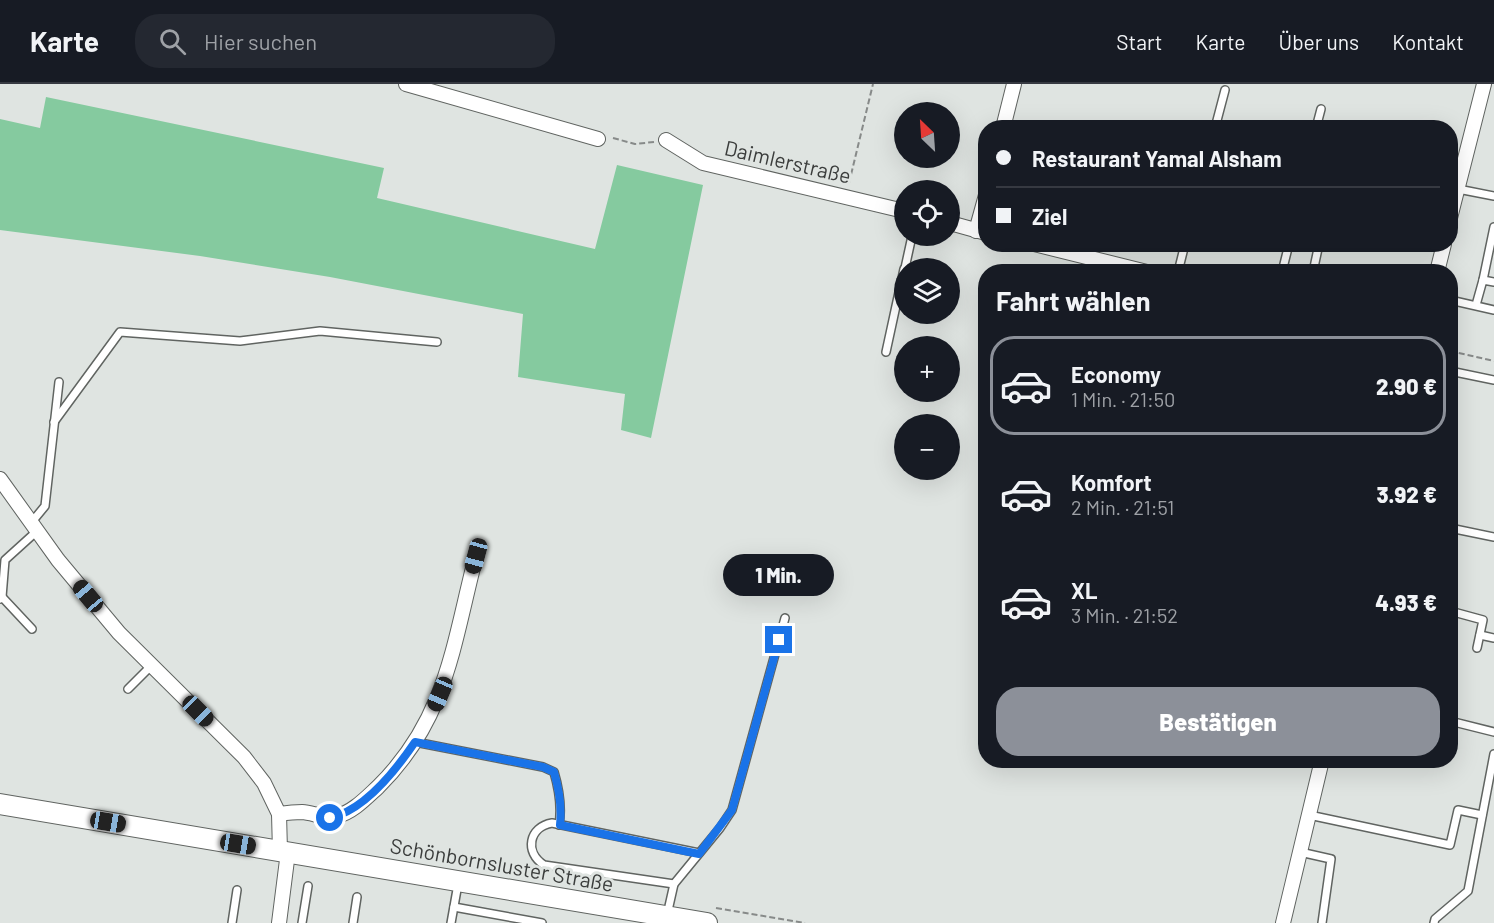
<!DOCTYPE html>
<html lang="de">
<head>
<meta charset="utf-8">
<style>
	:root { --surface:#171b24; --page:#242831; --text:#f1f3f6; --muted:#9ea1a6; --line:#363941; --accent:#8c9099 }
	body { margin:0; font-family:Barlow,sans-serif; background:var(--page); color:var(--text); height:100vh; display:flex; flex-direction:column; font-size:22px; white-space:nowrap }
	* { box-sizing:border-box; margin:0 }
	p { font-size:20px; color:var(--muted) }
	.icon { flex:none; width:33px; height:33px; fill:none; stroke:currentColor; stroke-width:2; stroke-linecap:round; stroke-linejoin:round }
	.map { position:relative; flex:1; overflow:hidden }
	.sheet { position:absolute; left:978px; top:180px; width:480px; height:504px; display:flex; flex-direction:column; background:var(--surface); border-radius:24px; box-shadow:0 6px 24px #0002 }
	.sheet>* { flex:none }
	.top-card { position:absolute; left:978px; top:36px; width:480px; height:132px; border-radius:24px; box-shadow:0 6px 24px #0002; display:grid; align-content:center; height:132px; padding:0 18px; background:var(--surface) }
	.needle { width:39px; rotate:335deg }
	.fabs { position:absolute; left:894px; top:18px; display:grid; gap:12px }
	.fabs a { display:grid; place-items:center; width:66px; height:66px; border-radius:50%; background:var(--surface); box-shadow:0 6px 24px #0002; font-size:30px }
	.end { position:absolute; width:27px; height:27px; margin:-14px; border:8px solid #1a73e8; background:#fff; box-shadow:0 0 0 3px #fff }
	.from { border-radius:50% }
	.bubble { position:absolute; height:42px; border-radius:21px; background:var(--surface); box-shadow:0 6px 24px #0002; font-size:20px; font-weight:800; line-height:42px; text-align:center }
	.car { position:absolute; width:18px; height:36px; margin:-18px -9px; border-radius:8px; box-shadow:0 0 4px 2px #0007; background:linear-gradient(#222 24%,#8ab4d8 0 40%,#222 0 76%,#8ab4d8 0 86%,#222 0) }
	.top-card b { display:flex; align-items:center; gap:21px; height:57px; font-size:22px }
	.top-card b+b { border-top:2px solid var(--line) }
	.top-card i { width:15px; height:15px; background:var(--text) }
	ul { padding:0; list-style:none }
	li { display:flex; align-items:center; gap:18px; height:99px; margin:0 12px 9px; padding:0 6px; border:3px solid transparent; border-radius:24px }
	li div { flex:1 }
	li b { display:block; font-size:22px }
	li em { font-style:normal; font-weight:800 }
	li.selected { border-color:var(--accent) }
	li>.icon { width:54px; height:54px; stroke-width:1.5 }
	h2 { padding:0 18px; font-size:27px; line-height:72px }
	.button { display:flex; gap:12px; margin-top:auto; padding:12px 18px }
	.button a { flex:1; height:69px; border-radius:24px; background:var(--accent); color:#fff; font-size:24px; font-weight:800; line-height:69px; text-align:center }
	header { display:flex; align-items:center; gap:36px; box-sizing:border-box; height:84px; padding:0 30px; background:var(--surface); border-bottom:2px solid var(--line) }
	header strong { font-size:28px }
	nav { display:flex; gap:33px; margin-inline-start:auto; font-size:21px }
	.search { width:420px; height:54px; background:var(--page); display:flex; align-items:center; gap:15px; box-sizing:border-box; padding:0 21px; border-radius:24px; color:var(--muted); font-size:22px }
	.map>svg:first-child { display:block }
	.green { fill:#85ca9f }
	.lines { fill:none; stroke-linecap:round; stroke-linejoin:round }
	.lane-casing { stroke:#606461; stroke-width:10 }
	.street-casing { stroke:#606461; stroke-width:16 }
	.secondary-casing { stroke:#606461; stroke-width:22 }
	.path { stroke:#878a89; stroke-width:2; stroke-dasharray:6 3; stroke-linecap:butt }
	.lane { stroke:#fff; stroke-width:7 }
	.street { stroke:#fff; stroke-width:14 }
	.secondary { stroke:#fff; stroke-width:20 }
	.route { stroke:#1a73e8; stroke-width:8 }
	.labels { text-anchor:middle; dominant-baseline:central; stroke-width:6; stroke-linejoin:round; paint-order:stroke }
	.street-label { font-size:21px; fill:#3b3d3c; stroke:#dfe4e1 }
</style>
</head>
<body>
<header>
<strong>Karte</strong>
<div class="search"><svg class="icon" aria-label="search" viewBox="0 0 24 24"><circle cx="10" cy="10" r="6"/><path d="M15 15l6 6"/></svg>Hier suchen</div>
<nav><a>Start</a><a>Karte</a><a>Über uns</a><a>Kontakt</a></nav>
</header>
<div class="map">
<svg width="1494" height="839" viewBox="0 0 1494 839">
	<rect width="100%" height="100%" fill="#dfe4e1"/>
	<polygon class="green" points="46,13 384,84 377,114 595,165 617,81 703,101 651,354 621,346 625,310 518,293 523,230 330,193 200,172 0,146 0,35 40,44"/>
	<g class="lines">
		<defs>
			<g id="lane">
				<polyline points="1215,44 1225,6"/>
				<polyline points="1316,44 1321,25"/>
				<polyline points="1458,105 1494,112"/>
				<polyline points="905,184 912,152"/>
				<polyline points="1178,188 1185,160"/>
				<polyline points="1282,188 1289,160"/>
				<polyline points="1313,188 1319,160"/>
				<polyline points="1483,196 1494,143"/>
				<polyline points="1450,216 1494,226"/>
				<polyline points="1476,221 1483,196 1494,198"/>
				<polyline points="886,268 904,185"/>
				<polyline points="1450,287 1494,296"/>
				<polyline points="54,338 120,248 240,257 320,247 437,258"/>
				<polyline points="31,439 45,422 59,298"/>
				<polyline points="1450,444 1494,453"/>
				<polyline points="2,513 32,545"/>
				<polyline points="0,515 2,513 5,476 37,447"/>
				<polyline points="1450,527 1483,536 1477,564"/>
				<polyline points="1480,551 1494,554"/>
				<polyline points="128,605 152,581"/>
				<polyline points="1450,637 1494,648"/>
				<path d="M415 658 543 683 554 688C559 705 562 723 559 741"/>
				<polyline points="1309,731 1450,761 1458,726 1482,731"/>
				<polyline points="1300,768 1331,775 1322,839"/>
				<path d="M674 800 544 781C524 768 529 743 552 739L699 769"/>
				<polyline points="454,823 542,839"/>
				<polyline points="667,831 674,800 720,744 732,726 785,534"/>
				<polyline points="232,839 237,806"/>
				<polyline points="302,839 308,802"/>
				<polyline points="353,839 357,813"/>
				<polyline points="451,839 458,800"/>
				<polyline points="1434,839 1435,835 1468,807 1494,670"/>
			</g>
			<g id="street">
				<polyline points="406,0 598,55"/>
				<polyline points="1003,44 1014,0"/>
				<polyline points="666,56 703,79 904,127"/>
				<polyline points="1450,134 1484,0"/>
				<polyline points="950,139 986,149"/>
				<polyline points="976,147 986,111"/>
				<polyline points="1034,160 1147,188"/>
				<polyline points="1437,188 1444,160"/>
				<polyline points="0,395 58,476 119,549 244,673 264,699 279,730 280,767"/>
				<path d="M279 730C286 729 294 728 302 728 314 729 325 735 337 732 353 728 366 714 378 703 447 635 453 560 476 472"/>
				<polyline points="279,839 288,768"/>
				<polyline points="1283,839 1322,676"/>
			</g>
			<polyline id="secondary" points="0,720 707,839"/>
		</defs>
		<use href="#lane" class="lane-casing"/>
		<use href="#street" class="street-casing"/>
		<use href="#secondary" class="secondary-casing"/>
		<g class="path">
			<polyline points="613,54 635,60 654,58"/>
			<polyline points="849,99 873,0"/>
			<polyline points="1450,267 1494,277"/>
			<polyline points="716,824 805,839"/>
		</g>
		<use href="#lane" class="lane"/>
		<use href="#street" class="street"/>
		<use href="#secondary" class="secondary"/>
	</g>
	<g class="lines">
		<path class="route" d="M330 734C365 726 396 686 415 658L543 683 554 688C559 705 562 723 560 741L699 770 732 726 779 556"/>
	</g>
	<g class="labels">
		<g class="street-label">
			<text transform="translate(788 77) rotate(13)">Daimlerstraße</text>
			<text transform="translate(502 780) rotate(10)">Schönbornsluster Straße</text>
		</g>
	</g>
</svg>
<div class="fabs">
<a><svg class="needle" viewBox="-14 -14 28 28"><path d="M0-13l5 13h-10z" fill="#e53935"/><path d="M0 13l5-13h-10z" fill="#9ea1a6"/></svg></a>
<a><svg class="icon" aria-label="locate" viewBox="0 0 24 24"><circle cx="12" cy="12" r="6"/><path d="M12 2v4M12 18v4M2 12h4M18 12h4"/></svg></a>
<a><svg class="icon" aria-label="layers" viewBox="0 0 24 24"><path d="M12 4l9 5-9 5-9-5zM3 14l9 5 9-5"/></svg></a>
<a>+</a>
<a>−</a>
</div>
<i class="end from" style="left:330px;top:734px"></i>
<i class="end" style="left:779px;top:556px"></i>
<div class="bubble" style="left:723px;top:470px;width:111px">1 Min.</div>
<i class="car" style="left:476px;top:472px;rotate:195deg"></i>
<i class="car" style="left:88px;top:512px;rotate:320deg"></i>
<i class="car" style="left:440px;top:610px;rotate:203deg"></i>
<i class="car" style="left:198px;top:627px;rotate:135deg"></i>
<i class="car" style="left:108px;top:738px;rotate:99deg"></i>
<i class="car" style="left:238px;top:760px;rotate:99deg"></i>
<div class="top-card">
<b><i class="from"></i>Restaurant Yamal Alsham</b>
<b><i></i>Ziel</b>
</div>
<section class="sheet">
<h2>Fahrt wählen</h2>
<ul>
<li class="selected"><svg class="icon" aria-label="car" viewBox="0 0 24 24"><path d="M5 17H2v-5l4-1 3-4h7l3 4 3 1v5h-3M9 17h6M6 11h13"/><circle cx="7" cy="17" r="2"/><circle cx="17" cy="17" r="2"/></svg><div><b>Economy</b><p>1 Min. · 21:50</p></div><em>2.90 €</em></li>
<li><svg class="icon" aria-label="car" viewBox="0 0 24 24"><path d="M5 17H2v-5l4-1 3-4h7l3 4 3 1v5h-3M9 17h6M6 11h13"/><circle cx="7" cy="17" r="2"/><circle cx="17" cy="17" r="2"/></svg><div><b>Komfort</b><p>2 Min. · 21:51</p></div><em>3.92 €</em></li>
<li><svg class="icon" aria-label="car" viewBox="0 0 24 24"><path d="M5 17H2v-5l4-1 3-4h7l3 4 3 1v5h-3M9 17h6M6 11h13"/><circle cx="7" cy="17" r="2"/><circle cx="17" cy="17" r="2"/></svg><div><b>XL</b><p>3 Min. · 21:52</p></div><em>4.93 €</em></li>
</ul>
<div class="button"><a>Bestätigen</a></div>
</section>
</div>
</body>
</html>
